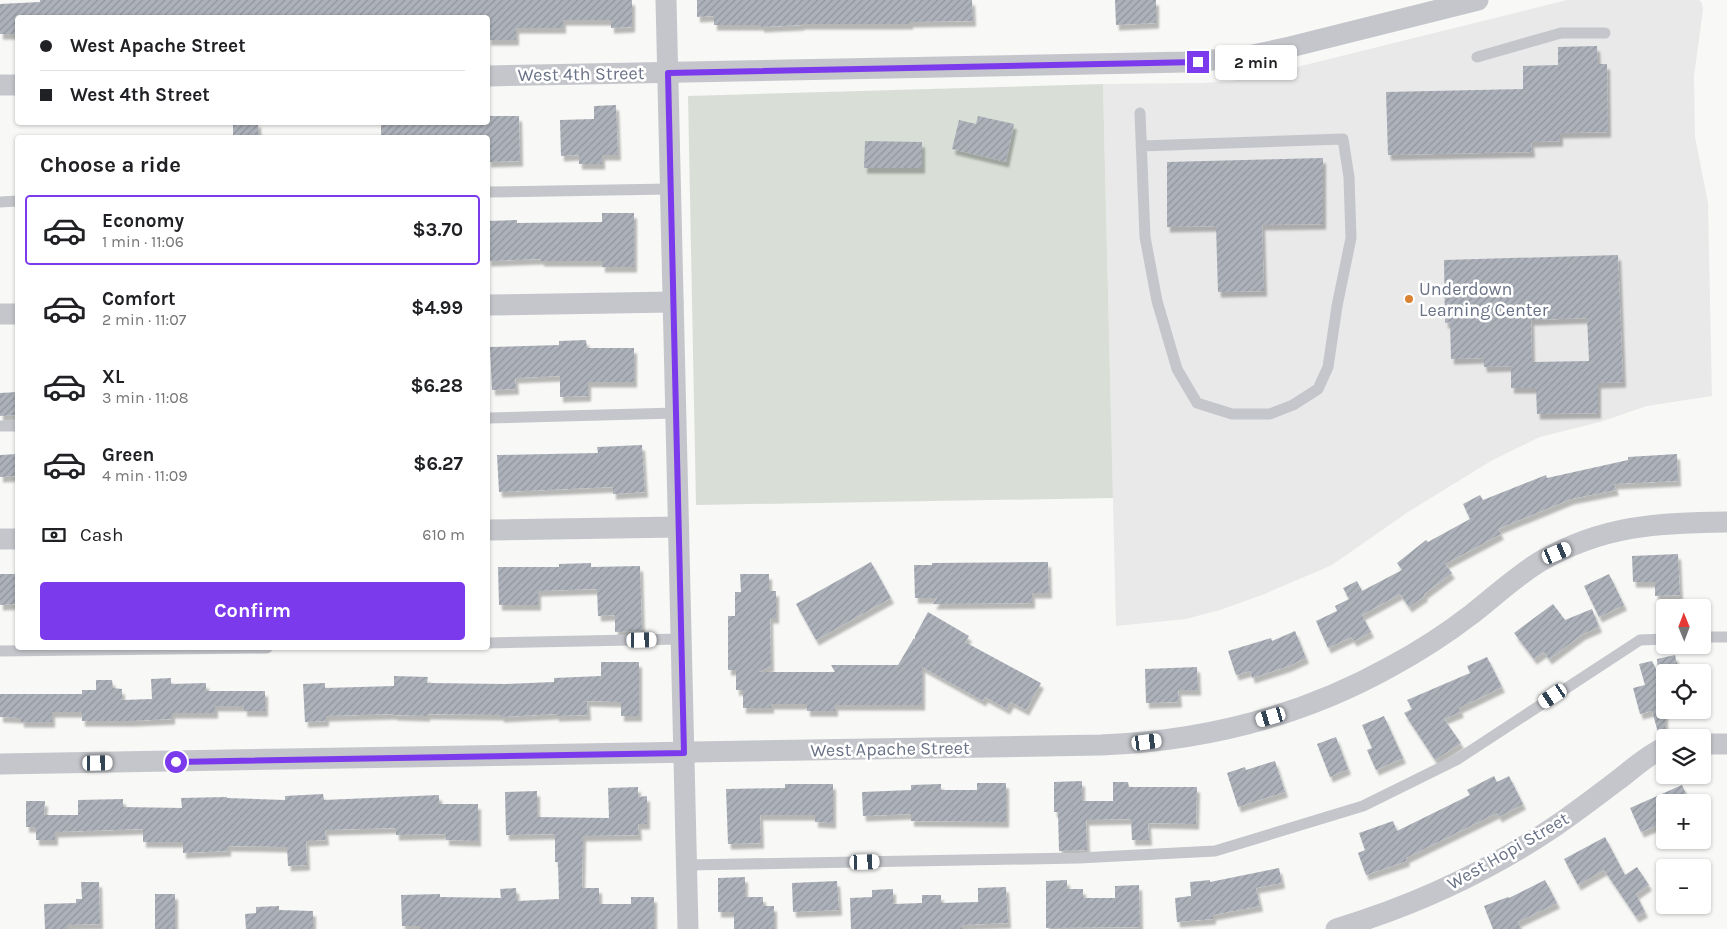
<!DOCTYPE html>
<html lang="en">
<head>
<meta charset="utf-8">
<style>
	:root { --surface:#fff; --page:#f2f2f2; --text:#202124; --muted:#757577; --line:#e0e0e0; --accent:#7c3aed }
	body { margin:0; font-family:Karla,sans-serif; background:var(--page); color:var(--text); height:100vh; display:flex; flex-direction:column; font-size:19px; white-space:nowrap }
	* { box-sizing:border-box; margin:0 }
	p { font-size:16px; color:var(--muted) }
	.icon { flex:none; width:28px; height:28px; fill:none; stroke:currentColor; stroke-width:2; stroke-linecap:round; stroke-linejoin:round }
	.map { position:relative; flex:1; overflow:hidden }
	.drawer { position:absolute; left:15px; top:135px; width:475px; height:515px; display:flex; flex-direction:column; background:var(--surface); border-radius:5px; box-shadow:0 1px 4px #0004 }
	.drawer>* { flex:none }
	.top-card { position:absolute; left:15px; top:15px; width:475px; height:110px; border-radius:5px; box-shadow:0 1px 4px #0004; display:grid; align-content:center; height:110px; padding:0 25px; background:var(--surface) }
	.needle { width:32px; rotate:359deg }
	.controls { position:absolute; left:1656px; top:599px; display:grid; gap:10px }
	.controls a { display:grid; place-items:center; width:55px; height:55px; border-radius:5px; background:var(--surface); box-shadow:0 1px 4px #0004; font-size:25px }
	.end { position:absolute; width:22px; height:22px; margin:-11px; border:6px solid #7c3aed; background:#fff; box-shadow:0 0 0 2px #fff }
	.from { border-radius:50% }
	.bubble { position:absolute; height:35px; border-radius:5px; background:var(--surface); box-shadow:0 1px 4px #0004; font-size:16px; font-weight:700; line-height:35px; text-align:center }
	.car { position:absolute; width:15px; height:30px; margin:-15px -8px; border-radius:6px; box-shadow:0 0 4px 1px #0007; background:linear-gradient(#fff 24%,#345 0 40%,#fff 0 76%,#345 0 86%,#fff 0) }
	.top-card b { display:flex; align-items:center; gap:18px; height:48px; font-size:19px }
	.top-card b+b { border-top:1px solid var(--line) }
	.top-card i { width:12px; height:12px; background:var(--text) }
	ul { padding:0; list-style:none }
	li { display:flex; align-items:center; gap:15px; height:70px; margin:0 10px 8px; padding:0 15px; border:2px solid transparent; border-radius:5px }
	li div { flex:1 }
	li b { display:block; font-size:19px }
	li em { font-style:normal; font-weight:700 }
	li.selected { border-color:var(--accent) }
	li>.icon { width:45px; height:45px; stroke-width:1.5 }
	h2 { padding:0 25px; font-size:22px; line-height:60px }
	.pay { display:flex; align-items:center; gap:12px; height:55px; padding:0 25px; font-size:19px }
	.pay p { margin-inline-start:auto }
	.button { display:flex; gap:10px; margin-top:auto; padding:10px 25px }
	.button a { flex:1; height:58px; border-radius:5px; background:var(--accent); color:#fff; font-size:20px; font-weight:700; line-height:58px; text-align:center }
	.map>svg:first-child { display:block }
	.built { fill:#e9e9e9 }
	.green { fill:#d9dfd7 }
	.building { fill:url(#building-hatch); fill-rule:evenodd; filter:url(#shadow) }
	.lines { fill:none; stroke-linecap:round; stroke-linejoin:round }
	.service { stroke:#c4c6cb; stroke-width:11 }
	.minor { stroke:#c4c6cb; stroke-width:21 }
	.route { stroke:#7c3aed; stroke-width:6 }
	.poi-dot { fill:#dc8333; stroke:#fff; stroke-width:2 }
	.labels { text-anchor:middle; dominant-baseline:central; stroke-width:5; stroke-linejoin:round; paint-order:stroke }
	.street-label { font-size:18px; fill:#697286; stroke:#fff }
	.poi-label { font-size:18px; fill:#697286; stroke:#fff; text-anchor:start }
</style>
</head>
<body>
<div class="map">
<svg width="1727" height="929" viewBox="0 0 1727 929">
	<defs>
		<pattern id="building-hatch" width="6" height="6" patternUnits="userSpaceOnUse" patternTransform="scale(1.25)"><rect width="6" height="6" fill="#adb2ba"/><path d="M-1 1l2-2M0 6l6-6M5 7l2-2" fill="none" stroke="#91959d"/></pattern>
		<filter id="shadow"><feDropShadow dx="3" dy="5.5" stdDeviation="1" flood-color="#0004"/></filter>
	</defs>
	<rect width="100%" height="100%" fill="#f8f8f6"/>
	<polygon class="built" points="1567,0 1699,0 1702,3 1703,10 1694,76 1695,137 1708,203 1712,396 1647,406 1600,422 1540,437 1491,461 1408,512 1332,565 1262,595 1220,610 1186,619 1116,626 1103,84 1202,83 1232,81 1297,67"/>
	<polygon class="green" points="1103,84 1113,498 696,505 688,96"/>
	<g class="building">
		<polygon points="40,0 632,0 632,27 611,28 611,20 563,20 563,28 516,28 516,40 488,40 488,18 18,18 18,34 0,34 0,4 40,2"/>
		<polygon points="697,0 972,0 973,21 910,22 910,24 801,24 802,25 761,27 761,25 714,25 714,16 697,17"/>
		<polygon points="1115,0 1156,0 1156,23 1116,25"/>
		<polygon points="1597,46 1598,64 1607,64 1608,132 1560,133 1560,141 1531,142 1532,152 1388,155 1386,92 1523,89 1523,66 1558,65 1558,47"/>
		<polygon points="616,105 618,155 602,155 602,164 579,164 579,155 561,156 560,120 594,119 594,106"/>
		<polygon points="488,116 519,116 520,161 488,162 488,138 381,138 381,122 486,123 488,122"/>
		<polygon points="978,116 1014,124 1006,162 952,149 959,120 976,124"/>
		<polygon points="233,122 258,122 259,138 233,138"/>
		<polygon points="865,141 922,142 922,168 864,168"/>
		<polygon points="1323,158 1323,224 1262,225 1264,291 1218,292 1216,226 1167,227 1167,162"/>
		<polygon points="602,213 634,213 634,267 602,267 602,261 541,261 541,259 488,261 488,221 517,220 517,223 602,222"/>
		<path d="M1618 255 1623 382 1598 383V413L1537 414 1536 388H1511V366L1484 367 1483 358 1451 359 1450 322 1445 323 1444 260ZM1587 318 1589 361 1532 362 1531 320Z"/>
		<polygon points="586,340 587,348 634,348 634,382 588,382 588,396 560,397 560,376 515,378 516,389 492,390 490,347 559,345 559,341"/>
		<polygon points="18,392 18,415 0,416 0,393"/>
		<polygon points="642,445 645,492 613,494 613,487 499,492 497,455 598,453 597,447"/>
		<polygon points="18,454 18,476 0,477 0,455"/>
		<polygon points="1677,454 1678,481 1614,484 1616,490 1571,499 1498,529 1501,534 1445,564 1452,573 1424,594 1425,596 1409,607 1400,594 1362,615 1371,632 1354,641 1351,637 1328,648 1316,621 1337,611 1335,606 1349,599 1343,588 1357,581 1362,591 1402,570 1397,563 1426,540 1428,542 1470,519 1463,504 1480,495 1483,500 1546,475 1547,478 1628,460 1628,457"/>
		<polygon points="1678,554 1680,595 1655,596 1655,582 1633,582 1632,556"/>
		<polygon points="871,562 891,598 816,640 796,604"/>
		<polygon points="1048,562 1049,593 1032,593 1032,603 933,604 937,598 915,598 914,565 932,565 932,563"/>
		<polygon points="591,563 591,567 640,566 642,631 615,632 615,615 598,616 597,589 538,591 538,605 499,605 498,567 559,567 559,564"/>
		<polygon points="0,574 16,574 18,604 0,605"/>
		<polygon points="740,574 769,574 769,591 776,591 776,618 770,618 771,666 759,672 835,672 831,665 898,665 914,638 915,640 915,636 928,612 969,636 965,642 1041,683 1026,710 1011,702 1007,709 985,697 983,701 922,667 922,705 835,705 835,711 807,711 807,704 771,704 771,708 743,708 743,690 736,690 736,670 728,670 728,616 735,616 735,592 741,592"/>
		<polygon points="1609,574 1624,605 1599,617 1584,586"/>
		<polygon points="1553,604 1565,620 1592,609 1599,627 1583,634 1549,659 1544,652 1534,659 1514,633"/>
		<polygon points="1295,631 1306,658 1289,666 1252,678 1250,671 1236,675 1228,651 1271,638 1272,641"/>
		<polygon points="1675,655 1679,672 1658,672 1657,659"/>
		<polygon points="1487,657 1502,687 1459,708 1461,712 1444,719 1461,743 1435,760 1404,713 1412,709 1407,700 1470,673 1467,666"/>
		<polygon points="1652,661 1665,687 1665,735 1659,736 1652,711 1640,714 1633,688 1645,685 1639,664"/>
		<polygon points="601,662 639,662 639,716 621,716 621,702 587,701 588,715 556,716 556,714 501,717 501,715 427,714 427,716 394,715 394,714 326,716 326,721 305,722 303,684 325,683 325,688 394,686 394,676 428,677 427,683 506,684 554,682 554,678 601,676"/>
		<polygon points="1197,667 1198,690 1178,690 1179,702 1146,703 1145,669"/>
		<polygon points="171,678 171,684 206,683 206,691 265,691 265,711 244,711 244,706 215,706 215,713 172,713 172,719 130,721 82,721 82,712 52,712 52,722 21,722 21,718 0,717 0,694 82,694 82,690 96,690 96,680 112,680 113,688 122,689 122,700 152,699 151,679"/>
		<polygon points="1384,716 1403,758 1376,770 1367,750 1372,748 1362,725"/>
		<polygon points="1336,737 1348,769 1330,777 1317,744"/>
		<polygon points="1275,761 1285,792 1238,807 1227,773 1245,767 1246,770"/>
		<polygon points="1494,776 1497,782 1509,776 1523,804 1499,817 1497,813 1406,858 1407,861 1366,875 1358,853 1365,850 1359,833 1393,821 1397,831 1470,795 1467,790"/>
		<polygon points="1082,781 1082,801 1113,801 1113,782 1128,782 1129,787 1197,787 1196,824 1148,823 1149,840 1132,840 1131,819 1086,820 1087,850 1059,851 1058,812 1054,812 1054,782"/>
		<polygon points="977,783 1006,783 1006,822 911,821 911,814 863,816 862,792 911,790 911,785 941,784 941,790 977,790"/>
		<polygon points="785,784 833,784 833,823 815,822 815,815 760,815 761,843 728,844 726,789 785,788"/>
		<polygon points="1682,785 1690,802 1665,802 1665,822 1641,832 1630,808"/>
		<polygon points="638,787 638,797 647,796 647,824 638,824 639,835 583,836 582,888 599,888 599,904 631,904 631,897 654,897 654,929 420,929 420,926 402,926 401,895 440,894 440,897 501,898 500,889 516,888 517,901 559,899 558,862 555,862 555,834 506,835 505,792 537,791 537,817 609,818 608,788"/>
		<polygon points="323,794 324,800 439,795 439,804 478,804 478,841 446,840 446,834 396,835 396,828 325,830 326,840 306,841 307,865 288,866 287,847 228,846 228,851 183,853 183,842 143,842 143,829 55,832 55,840 36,840 36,827 26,827 26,801 45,801 44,815 78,815 78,800 123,799 123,807 182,808 181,798 227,797 227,798 285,800 285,796"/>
		<polygon points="1605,837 1625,875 1637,867 1649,885 1636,894 1645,912 1636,917 1604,870 1578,885 1564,859"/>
		<polygon points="1279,868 1282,883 1256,888 1260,906 1213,915 1213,919 1177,922 1175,898 1191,896 1190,882 1210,880 1210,882"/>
		<polygon points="745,877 745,897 763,897 763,906 774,906 774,929 734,929 734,912 718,912 718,878"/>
		<polygon points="1067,880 1067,889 1083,889 1083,898 1115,898 1115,886 1139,885 1140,927 1046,928 1046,881"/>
		<polygon points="1545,880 1557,903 1518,922 1521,929 1493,929 1484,906 1508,897 1509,898"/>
		<polygon points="837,881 839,910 793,912 792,883"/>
		<polygon points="81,882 99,882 100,924 67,925 67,929 45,929 44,904 76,903 76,899 82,899"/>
		<polygon points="1006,887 1008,923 962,925 962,929 851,929 850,898 872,897 872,890 893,889 893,904 922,903 922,895 941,895 941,903 978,902 978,888"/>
		<rect x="155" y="894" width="20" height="35"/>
		<polygon points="279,906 279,910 313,911 313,929 246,929 245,914 256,913 256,907"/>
	</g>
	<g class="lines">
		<g class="service">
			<polyline points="1477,57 1561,33 1605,33"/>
			<polyline points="1140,113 1145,237 1157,301 1177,369 1197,403 1232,414 1270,414 1293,405 1318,389 1328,367 1337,306 1351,238 1349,177 1343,139 1141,146"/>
			<polyline points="488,192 670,189"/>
			<polyline points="0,202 18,201"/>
			<polyline points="488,418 676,413"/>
			<polyline points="0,426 18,426"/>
			<polyline points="1702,637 1727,637"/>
			<polyline points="488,643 681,639"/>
			<polyline points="0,651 267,648"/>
			<polyline points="687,865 1079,858 1215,851 1363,806 1458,759 1640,640 1665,639"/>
		</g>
		<g class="minor">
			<polyline points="666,0 688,929"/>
			<polyline points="488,76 1140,63 1185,62 1239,58 1290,47 1478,0"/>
			<polyline points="0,85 18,85"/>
			<polyline points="488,305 673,302"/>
			<polyline points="0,314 18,314"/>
			<polyline points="488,530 678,527"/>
			<polyline points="0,539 18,539"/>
			<polyline points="1702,744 1727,744"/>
			<path d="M0 764 1101 745C1202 741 1300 717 1390 667 1418 652 1446 634 1472 614 1495 596 1516 576 1541 561 1604 525 1657 523 1727 522"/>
			<path d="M1336 929C1413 906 1487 872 1554 827 1576 812 1597 796 1618 780 1634 768 1647 755 1665 747"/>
		</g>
	</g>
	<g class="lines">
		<polyline class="route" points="176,762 684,753 668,73 1198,62"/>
	</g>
	<circle class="poi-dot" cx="1409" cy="299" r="5"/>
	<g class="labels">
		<g class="street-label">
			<text transform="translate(581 74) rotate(-1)">West 4th Street</text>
			<text transform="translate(890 749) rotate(-1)">West Apache Street</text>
			<text transform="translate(1508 851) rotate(-30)">West Hopi Street</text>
		</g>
		<g class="poi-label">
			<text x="1419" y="289">Underdown<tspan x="1419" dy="21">Learning Center</tspan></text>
		</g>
	</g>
</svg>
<div class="controls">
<a><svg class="needle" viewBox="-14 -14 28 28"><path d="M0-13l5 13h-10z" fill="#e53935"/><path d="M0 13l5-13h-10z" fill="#757577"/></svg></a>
<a><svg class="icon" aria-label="locate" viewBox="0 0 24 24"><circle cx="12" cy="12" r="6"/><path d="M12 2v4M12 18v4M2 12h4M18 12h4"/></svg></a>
<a><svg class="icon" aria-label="layers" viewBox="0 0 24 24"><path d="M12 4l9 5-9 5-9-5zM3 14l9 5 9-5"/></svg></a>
<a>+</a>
<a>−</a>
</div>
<i class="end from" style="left:176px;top:762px"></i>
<i class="end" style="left:1198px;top:62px"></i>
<div class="bubble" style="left:1215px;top:45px;width:82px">2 min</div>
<i class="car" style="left:1557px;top:553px;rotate:67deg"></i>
<i class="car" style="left:642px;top:640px;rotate:89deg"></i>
<i class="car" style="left:1553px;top:696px;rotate:236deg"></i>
<i class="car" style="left:1271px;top:717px;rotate:254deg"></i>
<i class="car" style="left:1147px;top:742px;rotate:83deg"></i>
<i class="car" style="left:98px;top:763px;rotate:89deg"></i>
<i class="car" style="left:865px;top:862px;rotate:88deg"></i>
<div class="top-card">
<b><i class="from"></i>West Apache Street</b>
<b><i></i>West 4th Street</b>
</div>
<section class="drawer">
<h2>Choose a ride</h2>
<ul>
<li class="selected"><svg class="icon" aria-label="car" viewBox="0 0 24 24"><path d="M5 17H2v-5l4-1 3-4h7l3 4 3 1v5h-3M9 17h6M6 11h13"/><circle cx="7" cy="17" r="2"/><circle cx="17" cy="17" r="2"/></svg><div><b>Economy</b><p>1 min · 11:06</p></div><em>$3.70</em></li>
<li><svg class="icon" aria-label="car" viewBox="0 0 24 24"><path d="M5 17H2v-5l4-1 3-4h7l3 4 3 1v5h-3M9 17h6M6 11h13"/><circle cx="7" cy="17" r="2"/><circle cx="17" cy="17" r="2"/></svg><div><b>Comfort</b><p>2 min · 11:07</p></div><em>$4.99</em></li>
<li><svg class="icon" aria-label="car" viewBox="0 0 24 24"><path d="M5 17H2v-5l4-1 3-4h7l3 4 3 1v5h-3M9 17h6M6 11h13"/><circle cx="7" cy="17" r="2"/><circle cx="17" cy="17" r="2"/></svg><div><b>XL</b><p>3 min · 11:08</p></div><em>$6.28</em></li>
<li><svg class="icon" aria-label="car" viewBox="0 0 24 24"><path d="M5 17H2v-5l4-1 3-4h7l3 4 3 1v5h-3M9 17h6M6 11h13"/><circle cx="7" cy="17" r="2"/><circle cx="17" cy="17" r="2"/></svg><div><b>Green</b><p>4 min · 11:09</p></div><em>$6.27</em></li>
</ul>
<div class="pay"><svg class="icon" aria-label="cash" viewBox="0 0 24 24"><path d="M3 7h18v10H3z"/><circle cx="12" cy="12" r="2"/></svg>Cash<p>610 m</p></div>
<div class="button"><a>Confirm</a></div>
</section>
</div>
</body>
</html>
